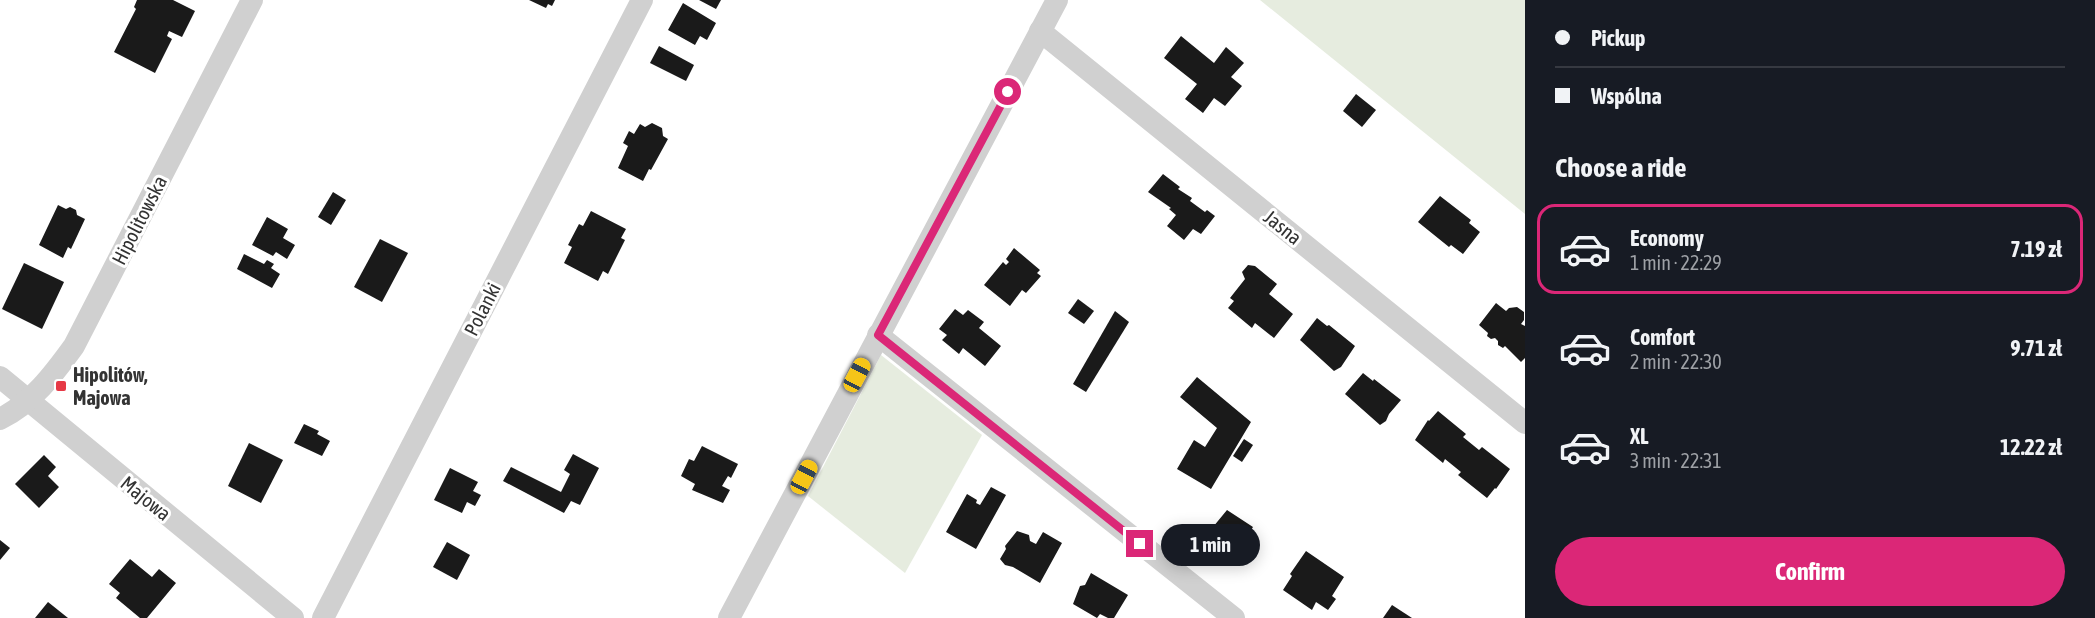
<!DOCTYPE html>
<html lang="en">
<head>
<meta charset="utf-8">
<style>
	:root { --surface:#171b24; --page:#242831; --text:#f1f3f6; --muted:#9ea1a6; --line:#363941; --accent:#db2777 }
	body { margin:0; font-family:"Asap Condensed",sans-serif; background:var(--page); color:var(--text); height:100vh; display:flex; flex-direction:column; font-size:22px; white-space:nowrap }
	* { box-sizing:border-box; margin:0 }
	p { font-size:20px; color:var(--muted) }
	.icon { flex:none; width:33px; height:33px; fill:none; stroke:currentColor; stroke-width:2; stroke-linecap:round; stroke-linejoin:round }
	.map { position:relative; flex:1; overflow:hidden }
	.side { display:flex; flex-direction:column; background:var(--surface); width:570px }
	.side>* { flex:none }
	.hud { display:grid; align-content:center; height:132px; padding:0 30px; background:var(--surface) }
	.end { position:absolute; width:27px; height:27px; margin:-14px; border:8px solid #db2777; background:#fff; box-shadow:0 0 0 3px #fff }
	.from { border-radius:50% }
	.bubble { position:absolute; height:42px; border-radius:21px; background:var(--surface); box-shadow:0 3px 15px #0003; font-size:20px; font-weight:700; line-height:42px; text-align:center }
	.car { position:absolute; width:18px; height:36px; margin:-18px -9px; border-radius:8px; box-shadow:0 0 4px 2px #0007; background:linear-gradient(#f5c518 24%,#345 0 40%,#f5c518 0 76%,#345 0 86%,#f5c518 0) }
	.hud b { display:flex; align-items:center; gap:21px; height:57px; font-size:22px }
	.hud b+b { border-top:2px solid var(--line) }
	.hud i { width:15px; height:15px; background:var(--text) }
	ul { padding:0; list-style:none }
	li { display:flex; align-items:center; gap:18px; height:90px; margin:0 12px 9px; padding:0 18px; border:3px solid transparent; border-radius:18px }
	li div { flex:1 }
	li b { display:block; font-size:22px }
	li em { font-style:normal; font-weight:700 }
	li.active { border-color:var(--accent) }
	li>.icon { width:54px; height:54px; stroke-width:1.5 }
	h2 { padding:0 30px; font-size:27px; line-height:72px }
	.cta { display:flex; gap:12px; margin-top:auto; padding:12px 30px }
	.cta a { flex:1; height:69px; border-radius:36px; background:var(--accent); color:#fff; font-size:24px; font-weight:700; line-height:69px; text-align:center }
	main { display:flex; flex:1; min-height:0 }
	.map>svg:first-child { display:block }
	.green { fill:#e6ecdf }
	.building { fill:#1a1a1a }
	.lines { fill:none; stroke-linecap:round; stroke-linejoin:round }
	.street { stroke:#d0d0d0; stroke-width:22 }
	.route { stroke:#db2777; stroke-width:8 }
	.poi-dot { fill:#e63946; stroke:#fff; stroke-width:2 }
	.labels { text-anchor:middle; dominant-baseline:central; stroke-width:6; stroke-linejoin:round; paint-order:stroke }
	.street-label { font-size:20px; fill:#333; stroke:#fff }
	.poi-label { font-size:20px; font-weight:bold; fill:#333; stroke:#fff; text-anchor:start }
</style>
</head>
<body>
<main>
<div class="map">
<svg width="1525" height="618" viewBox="0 0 1525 618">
	<rect width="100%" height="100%" fill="#fff"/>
	<g class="green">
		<polygon points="1260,0 1525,0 1525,214"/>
		<polygon points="881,355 982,435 905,573 808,496"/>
	</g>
	<g class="building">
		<polygon points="137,0 173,0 195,11 182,37 169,31 167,36 172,39 155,73 114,52 136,9 134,7"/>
		<polygon points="529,0 555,0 552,6 548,4 546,8"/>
		<polygon points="699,0 721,0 716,9"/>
		<polygon points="683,3 716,23 707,40 700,36 695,45 668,30"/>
		<polygon points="1181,36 1214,63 1226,47 1244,63 1231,77 1242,86 1225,106 1214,98 1203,113 1185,99 1197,84 1164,58"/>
		<polygon points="659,46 694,65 686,81 650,63"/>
		<polygon points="1356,94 1376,110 1362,127 1343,111"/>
		<polygon points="652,123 662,128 663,136 668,139 651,170 649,169 643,181 618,168 628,146 623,143 629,131 634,134 640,124 645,127"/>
		<polygon points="1163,174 1180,187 1178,189 1192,198 1190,201 1205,212 1207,210 1215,216 1201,234 1193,229 1184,240 1167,226 1176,215 1169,209 1171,208 1148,192"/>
		<polygon points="333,192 346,200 331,225 318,217"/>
		<polygon points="1440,196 1471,220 1469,223 1480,232 1463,254 1451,245 1449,247 1418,222"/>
		<polygon points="58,205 66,209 70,207 76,210 77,215 85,219 71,249 68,247 63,258 39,245"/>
		<polygon points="591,211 626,229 621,238 625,240 608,274 603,271 598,281 564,263 572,247 568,245 579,224 583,226"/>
		<polygon points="267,217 288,229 283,238 295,245 287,259 276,252 273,256 252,245"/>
		<polygon points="380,239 408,253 382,302 354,287"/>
		<polygon points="1014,248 1040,270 1037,273 1041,276 1026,293 1022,290 1010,306 984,285 1003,262 1006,265 1009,262 1006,259"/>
		<polygon points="244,254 264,264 267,260 274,264 271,268 280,274 272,288 237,269"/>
		<polygon points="24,263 64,282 42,329 2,309"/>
		<polygon points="1248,265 1255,266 1277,284 1269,294 1293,314 1274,338 1255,323 1252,328 1228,308 1234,301 1230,298 1245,279 1242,272"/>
		<polygon points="1078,299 1094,311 1084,324 1068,313"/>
		<polygon points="1496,303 1506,311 1509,308 1517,307 1524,312 1524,320 1521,324 1525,326 1525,358 1521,362 1505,346 1503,348 1498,345 1498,341 1495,338 1491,339 1487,336 1488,333 1479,325"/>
		<polygon points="955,309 963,315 968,310 984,322 979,328 1001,346 985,366 963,348 959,354 942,340 947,335 939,329"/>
		<polygon points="1115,311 1129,322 1086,392 1073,384"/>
		<polygon points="1317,318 1327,326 1329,325 1355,346 1341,367 1334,371 1300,340"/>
		<polygon points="1363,373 1373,381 1374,379 1401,400 1389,414 1386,421 1380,425 1345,394"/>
		<polygon points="1197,377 1251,422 1211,489 1177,469 1194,440 1205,447 1217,428 1180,397"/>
		<polygon points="1438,411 1466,434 1463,437 1479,450 1482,447 1510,469 1496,489 1495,488 1487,498 1458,475 1461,472 1445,459 1443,463 1415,440 1428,420 1429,421"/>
		<polygon points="304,424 319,431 317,434 330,441 322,456 294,443"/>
		<polygon points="1244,439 1253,445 1242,462 1233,456"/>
		<polygon points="249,443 283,460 261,503 228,486"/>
		<polygon points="702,446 738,464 731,478 728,476 722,486 730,490 723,503 692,490 695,484 681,476 689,459 694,461"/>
		<polygon points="573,454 599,468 580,505 571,501 564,513 503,481 511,467 561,492 570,474 564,470"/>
		<polygon points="44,455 56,467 48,476 59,487 39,508 15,484"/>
		<polygon points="450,468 478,482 473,491 481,495 475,506 467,502 462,513 434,500"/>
		<polygon points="991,487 1006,495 976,549 946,532 967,494 977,500 976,503 980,505"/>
		<polygon points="1227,510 1253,527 1243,543 1248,546 1241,557 1211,538 1217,529 1213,527"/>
		<polygon points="1017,531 1029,535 1030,541 1036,544 1043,532 1062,543 1040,583 1013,567 1005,565 1000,559 1006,549 1005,546"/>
		<polygon points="0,540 10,548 0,560"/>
		<polygon points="447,542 470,555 457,580 433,567"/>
		<polygon points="1306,551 1344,577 1332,596 1336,599 1328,610 1316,602 1312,610 1283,590 1292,576 1290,574"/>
		<polygon points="130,559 152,577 159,569 176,583 147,618 140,618 116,598 120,593 109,584"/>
		<polygon points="1091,573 1128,595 1114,618 1108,618 1100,614 1097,618 1073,604 1080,586 1085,585"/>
		<polygon points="48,602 68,618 35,618"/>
		<polygon points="1392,605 1412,618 1383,618"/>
	</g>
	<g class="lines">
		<g class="street">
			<polyline points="1040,31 1525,423"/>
			<polyline points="878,335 1234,618"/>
			<polyline points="0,377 293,618"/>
			<path d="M0 419C32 403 53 375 74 346L252 0"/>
			<polyline points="323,618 642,0"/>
			<polyline points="729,618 1057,0"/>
		</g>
	</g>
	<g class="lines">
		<polyline class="route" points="1008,92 878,335 1140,544"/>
	</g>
	<rect class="poi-dot" x="55" y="380" width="12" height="12" rx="3"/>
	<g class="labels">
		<g class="street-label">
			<text transform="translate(139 220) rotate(-63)">Hipolitowska</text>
			<text transform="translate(1283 227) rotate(39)">Jasna</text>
			<text transform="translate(482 309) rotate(-63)">Polanki</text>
			<text transform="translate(146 498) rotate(39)">Majowa</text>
		</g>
		<g class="poi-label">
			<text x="73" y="374">Hipolitów,<tspan x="73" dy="23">Majowa</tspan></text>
		</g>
	</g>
</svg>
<i class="end from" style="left:1008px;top:92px"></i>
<i class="end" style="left:1140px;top:544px"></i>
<div class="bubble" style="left:1161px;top:524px;width:99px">1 min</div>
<i class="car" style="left:857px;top:375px;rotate:28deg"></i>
<i class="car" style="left:804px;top:477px;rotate:28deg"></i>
</div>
<section class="side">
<div class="hud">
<b><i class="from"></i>Pickup</b>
<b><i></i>Wspólna</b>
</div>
<h2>Choose a ride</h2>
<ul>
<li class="active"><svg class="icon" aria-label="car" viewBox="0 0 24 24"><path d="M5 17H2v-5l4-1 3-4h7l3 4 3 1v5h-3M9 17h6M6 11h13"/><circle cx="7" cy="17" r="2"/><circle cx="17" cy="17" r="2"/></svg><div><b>Economy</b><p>1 min · 22:29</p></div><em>7.19 zł</em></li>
<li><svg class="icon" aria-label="car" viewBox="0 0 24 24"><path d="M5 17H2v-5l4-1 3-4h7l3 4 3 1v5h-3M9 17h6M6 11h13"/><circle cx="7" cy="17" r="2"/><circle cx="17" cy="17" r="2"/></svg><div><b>Comfort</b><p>2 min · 22:30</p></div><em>9.71 zł</em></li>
<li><svg class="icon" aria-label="car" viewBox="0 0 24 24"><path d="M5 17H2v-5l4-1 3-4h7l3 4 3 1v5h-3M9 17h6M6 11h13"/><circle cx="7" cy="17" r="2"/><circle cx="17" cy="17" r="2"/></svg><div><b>XL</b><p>3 min · 22:31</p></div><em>12.22 zł</em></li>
</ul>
<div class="cta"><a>Confirm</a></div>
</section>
</main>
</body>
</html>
